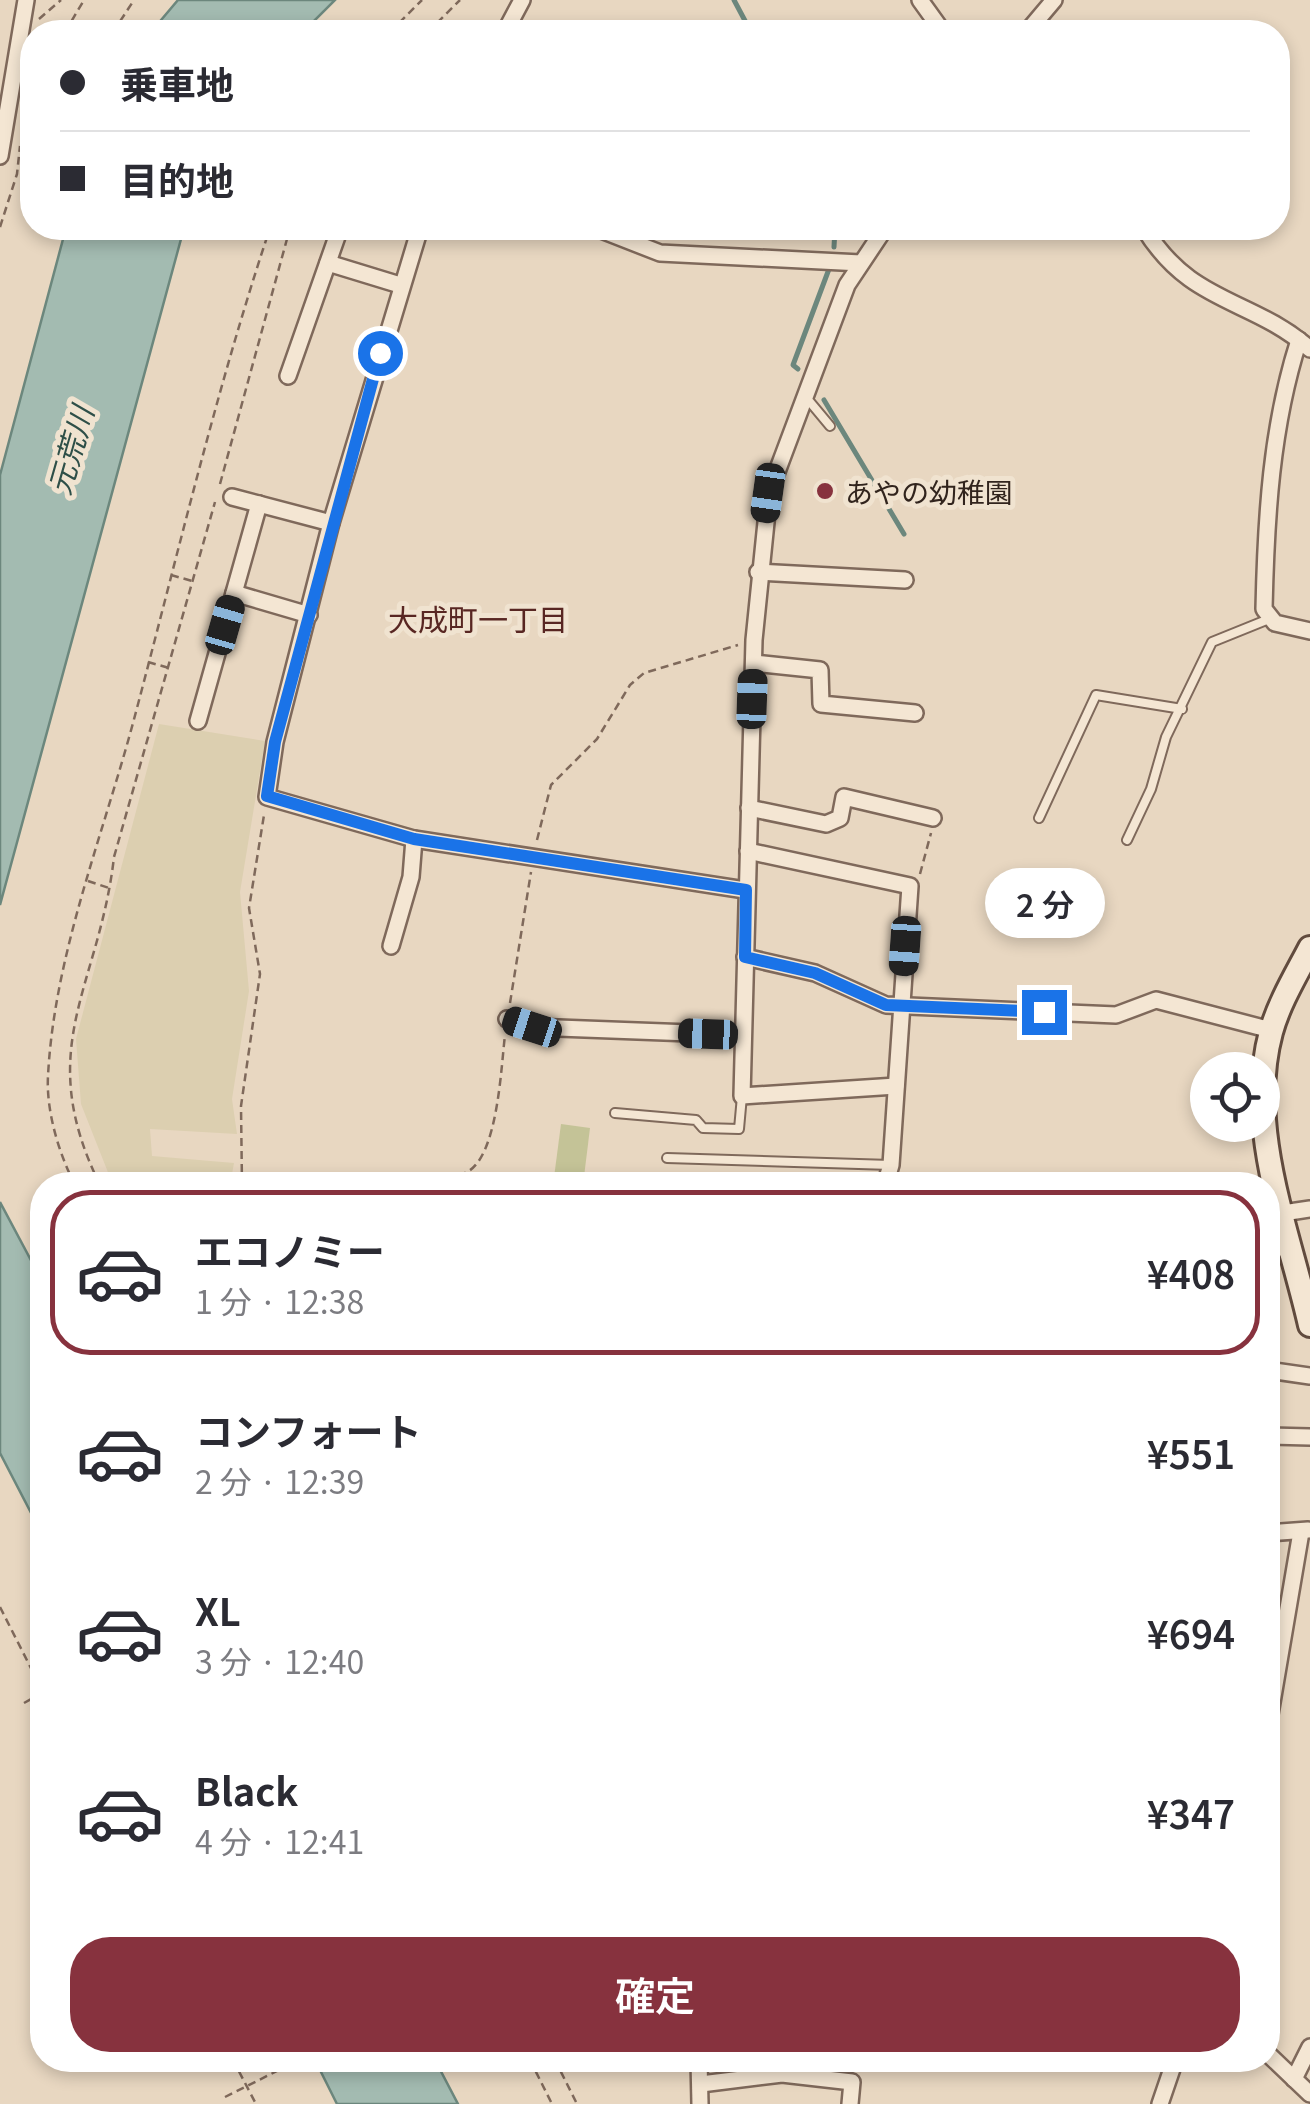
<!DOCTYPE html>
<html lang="ja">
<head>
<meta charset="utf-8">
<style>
	:root { --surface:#fff; --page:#f2f2f3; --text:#2b2b33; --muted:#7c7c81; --line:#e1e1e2; --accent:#87323e }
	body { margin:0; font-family:Georgia,"Noto Sans JP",serif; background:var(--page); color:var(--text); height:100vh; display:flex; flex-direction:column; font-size:38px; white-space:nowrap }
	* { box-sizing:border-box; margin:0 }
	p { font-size:32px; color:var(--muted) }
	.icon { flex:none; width:55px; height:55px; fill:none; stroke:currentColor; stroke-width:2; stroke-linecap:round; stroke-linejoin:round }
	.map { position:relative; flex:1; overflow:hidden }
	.panel { position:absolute; left:30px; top:1172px; width:1250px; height:900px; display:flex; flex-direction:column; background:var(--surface); border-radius:40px; box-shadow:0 5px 15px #0003 }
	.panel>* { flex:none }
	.guide { position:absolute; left:20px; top:20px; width:1270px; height:220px; border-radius:40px; box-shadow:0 5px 15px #0003; display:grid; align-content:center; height:220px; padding:0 40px; background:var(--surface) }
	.tools { position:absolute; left:1190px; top:1052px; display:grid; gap:20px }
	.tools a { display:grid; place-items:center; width:90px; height:90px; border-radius:50%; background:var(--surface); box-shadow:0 5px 15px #0003; font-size:50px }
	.end { position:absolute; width:45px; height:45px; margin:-22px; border:12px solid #1a73e8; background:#fff; box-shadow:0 0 0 5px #fff }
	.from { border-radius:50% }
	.bubble { position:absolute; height:70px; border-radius:35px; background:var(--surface); box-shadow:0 5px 15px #0003; font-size:32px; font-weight:600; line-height:70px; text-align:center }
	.car { position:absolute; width:30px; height:60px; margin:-30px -15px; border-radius:12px; box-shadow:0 0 8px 2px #0007; background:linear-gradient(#222 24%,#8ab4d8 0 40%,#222 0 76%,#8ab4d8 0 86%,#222 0) }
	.guide b { display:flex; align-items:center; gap:35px; height:95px; font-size:38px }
	.guide b+b { border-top:2px solid var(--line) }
	.guide i { width:25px; height:25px; background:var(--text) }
	ul { padding:18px 0 0; list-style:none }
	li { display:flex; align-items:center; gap:30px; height:165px; margin:0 20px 15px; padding:0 20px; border:5px solid transparent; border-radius:40px }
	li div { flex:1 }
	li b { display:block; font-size:38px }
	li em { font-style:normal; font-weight:600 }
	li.active { border-color:var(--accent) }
	li>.icon { width:90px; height:90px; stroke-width:1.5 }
	.button { display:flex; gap:20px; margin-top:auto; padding:20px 40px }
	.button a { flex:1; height:115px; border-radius:40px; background:var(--accent); color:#fff; font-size:40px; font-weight:600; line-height:115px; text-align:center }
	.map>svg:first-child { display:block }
	.farmland { fill:#dccfb0 }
	.green { fill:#c4c397 }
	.water { fill:#a3bbb1; stroke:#6c877d; stroke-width:2.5 }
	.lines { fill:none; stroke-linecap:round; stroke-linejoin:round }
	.stream { stroke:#6c877d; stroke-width:5 }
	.lane-casing { stroke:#7f695b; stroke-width:12 }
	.street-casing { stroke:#7f695b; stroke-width:20 }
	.secondary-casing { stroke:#614b3e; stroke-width:28 }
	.path { stroke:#7f695b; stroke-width:2.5; stroke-dasharray:8 5; stroke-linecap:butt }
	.lane { stroke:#f4e6d3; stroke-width:8 }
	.street { stroke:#f4e6d3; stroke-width:15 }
	.secondary { stroke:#f4e6d3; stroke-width:22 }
	.route { stroke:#1a73e8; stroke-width:12 }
	.poi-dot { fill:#87323e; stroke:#f0e3d0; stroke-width:4 }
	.labels { text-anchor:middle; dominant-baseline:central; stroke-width:10; stroke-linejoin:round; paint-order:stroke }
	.poi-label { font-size:28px; fill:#31241d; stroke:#f0e3d0; text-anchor:start }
	.water-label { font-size:30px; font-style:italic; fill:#2e4f48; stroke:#f0e3d0 }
	.neighbourhood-label { font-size:30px; fill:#582622; stroke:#f0e3d0 }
</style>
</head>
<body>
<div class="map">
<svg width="1310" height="2104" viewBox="0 0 1310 2104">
	<rect width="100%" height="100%" fill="#e8d7c1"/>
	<polygon class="farmland" points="159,724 265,741 240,892 249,991 232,1099 237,1134 150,1129 152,1156 234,1163 230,1185 113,1185 81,1104 76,1039"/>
	<polygon class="green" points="561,1124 590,1128 583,1185 553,1185"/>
	<g class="water">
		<polygon points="178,0 335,0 303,32 151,32"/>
		<polygon points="66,228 184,228 0,905 0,475"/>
		<polygon points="0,1202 42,1281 42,1534 0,1453"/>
		<polygon points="315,2060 435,2060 458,2104 337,2104"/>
	</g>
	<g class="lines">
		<g class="stream">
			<polyline points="734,0 751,32"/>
			<polyline points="834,247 835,228"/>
			<polyline points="798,369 793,365 829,269"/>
			<polyline points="824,400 904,534"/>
		</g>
		<defs>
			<g id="lane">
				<polyline points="802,399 810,402 830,426"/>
				<polyline points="1039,818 1096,695 1182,709"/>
				<polyline points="1127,840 1151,789 1166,737 1212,642 1269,619"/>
				<polyline points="615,1113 696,1120 703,1128 739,1129 742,1096"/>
				<polyline points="667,1158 891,1165"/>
			</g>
			<g id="street">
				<polyline points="920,0 943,32"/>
				<polyline points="505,32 522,0"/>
				<polyline points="1027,32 1054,0"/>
				<polyline points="0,156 26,0"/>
				<polyline points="420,228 331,523 275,742 267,797 414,839 745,890"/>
				<polyline points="596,228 660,253 861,263"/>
				<polyline points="885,228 847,285 769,493 754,640 742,1096 896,1086"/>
				<path d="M1144 228C1191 305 1250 297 1310 349"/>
				<polyline points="328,263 400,285"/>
				<path d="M1299 340C1271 427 1266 518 1264 609L1275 623 1310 631"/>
				<polyline points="288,376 340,228"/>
				<polyline points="232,497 331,523"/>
				<polyline points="758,572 905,580"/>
				<polyline points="234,593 309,615"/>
				<polyline points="754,663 820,670 821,704 915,713"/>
				<polyline points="198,721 259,504"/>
				<polyline points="749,808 826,824 840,818 844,797 933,818"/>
				<polyline points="748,851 910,886 891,1165 885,1185"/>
				<polyline points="391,946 411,877 414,839"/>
				<polyline points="745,957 815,973 886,1005 1116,1015 1156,1000 1271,1030"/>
				<polyline points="507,1019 532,1027 743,1035"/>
				<polyline points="1283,1213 1310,1209"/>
				<polyline points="1268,1250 1290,1246"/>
				<polyline points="1268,1370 1310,1376"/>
				<polyline points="1268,1436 1310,1437"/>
				<polyline points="1268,1533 1308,1530"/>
				<polyline points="1268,1726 1301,1532"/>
				<polyline points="1268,2054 1310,2094"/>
				<polyline points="699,2060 700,2104"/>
				<polyline points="1294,2079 1310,2047"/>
				<polyline points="701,2084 782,2074 852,2082 850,2104"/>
				<polyline points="1160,2104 1175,2060"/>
			</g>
			<path id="secondary" d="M1310 948C1296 975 1279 1003 1271 1032 1245 1128 1289 1232 1310 1325"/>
		</defs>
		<use href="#lane" class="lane-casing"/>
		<use href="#street" class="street-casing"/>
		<use href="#secondary" class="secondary-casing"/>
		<g class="path">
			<polyline points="39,19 61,0"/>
			<polyline points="74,23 90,32"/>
			<polyline points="65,32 84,0"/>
			<polyline points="113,32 134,0"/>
			<polyline points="390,32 422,0"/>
			<polyline points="428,32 460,0"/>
			<polyline points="26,103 32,86"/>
			<polyline points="0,227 17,174 20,146"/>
			<polyline points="220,484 290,228"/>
			<polyline points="171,575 192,581"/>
			<polyline points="148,662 169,668"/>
			<polyline points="537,840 551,785 597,739 630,685 644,673 738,645"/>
			<polyline points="920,874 931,833"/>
			<polyline points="88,881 109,888"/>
			<polyline points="510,1003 531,872"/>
			<path d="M75 1185C59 1154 46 1111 48 1076 54 957 102 838 133 723 177 558 216 390 270 228"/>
			<path d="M100 1185C32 1047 99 989 114 857L215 502"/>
			<polyline points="242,1185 241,1106 260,974 249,908 264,815"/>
			<path d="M421 1185C434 1174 452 1179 467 1172 498 1156 501 1067 505 1035"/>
			<polyline points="0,1607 42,1690"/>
			<polyline points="24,1703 42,1693"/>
			<polyline points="233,2060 256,2104"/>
			<polyline points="530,2060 552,2104"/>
			<polyline points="555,2060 577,2104"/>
			<polyline points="225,2097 299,2060"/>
		</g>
		<use href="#lane" class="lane"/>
		<use href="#street" class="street"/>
		<use href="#secondary" class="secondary"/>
	</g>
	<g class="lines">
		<polyline class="route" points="380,353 275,742 267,796 414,839 746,890 745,957 815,973 886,1005 1044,1012"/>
	</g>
	<circle class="poi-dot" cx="825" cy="491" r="10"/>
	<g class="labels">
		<g class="poi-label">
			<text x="845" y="491">あやの幼稚園</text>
		</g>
		<g class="water-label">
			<text transform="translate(69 450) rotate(-74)">元荒川</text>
		</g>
		<g class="neighbourhood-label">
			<text x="478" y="618">大成町一丁目</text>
		</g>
	</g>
</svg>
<div class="tools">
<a><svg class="icon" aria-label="locate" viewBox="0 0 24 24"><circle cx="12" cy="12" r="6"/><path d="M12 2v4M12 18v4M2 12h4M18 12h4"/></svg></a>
</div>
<i class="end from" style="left:380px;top:353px"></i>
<i class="end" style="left:1044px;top:1012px"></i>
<div class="bubble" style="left:985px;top:868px;width:120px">2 分</div>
<i class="car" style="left:768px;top:493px;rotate:188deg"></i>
<i class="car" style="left:225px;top:625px;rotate:16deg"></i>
<i class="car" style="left:752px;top:699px;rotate:2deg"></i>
<i class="car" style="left:905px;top:946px;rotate:184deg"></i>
<i class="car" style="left:532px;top:1027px;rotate:288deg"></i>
<i class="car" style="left:708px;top:1034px;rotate:272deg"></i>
<div class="guide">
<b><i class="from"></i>乗車地</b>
<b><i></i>目的地</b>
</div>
<section class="panel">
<ul>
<li class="active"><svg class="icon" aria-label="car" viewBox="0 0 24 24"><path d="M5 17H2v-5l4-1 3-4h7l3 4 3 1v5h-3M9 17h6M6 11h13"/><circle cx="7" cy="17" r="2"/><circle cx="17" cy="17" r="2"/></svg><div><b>エコノミー</b><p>1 分 · 12:38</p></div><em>¥408</em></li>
<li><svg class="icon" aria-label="car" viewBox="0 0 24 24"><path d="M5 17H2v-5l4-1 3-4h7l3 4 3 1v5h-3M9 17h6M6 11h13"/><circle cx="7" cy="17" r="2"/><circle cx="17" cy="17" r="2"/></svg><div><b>コンフォート</b><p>2 分 · 12:39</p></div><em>¥551</em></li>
<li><svg class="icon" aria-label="car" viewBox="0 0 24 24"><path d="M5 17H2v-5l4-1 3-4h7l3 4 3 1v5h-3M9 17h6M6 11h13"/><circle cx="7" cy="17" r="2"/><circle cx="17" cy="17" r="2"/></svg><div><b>XL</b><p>3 分 · 12:40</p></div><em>¥694</em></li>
<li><svg class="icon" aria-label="car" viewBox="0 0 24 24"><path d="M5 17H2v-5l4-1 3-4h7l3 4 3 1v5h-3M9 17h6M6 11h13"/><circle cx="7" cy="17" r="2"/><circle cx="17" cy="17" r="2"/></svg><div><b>Black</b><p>4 分 · 12:41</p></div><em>¥347</em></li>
</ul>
<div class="button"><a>確定</a></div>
</section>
</div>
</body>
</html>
